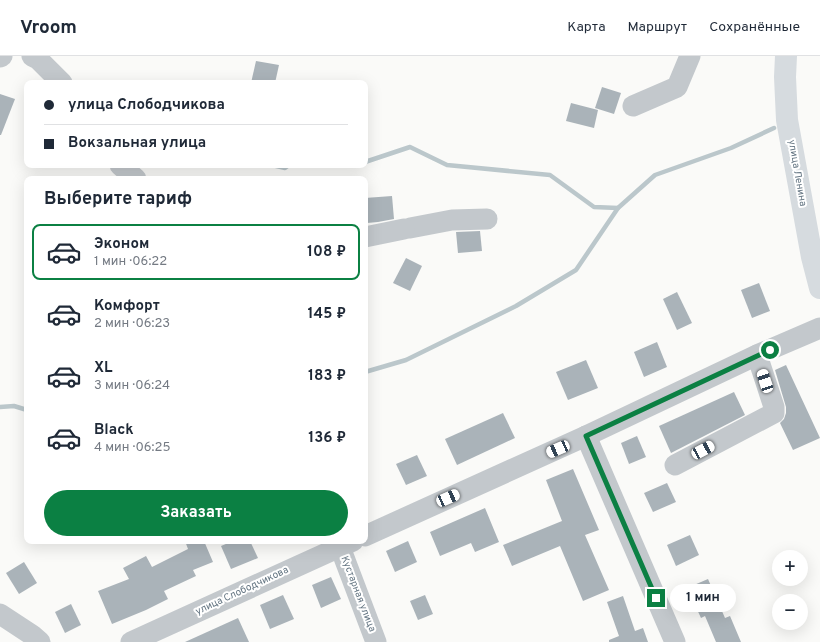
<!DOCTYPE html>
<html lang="ru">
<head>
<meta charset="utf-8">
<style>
	:root { --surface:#fff; --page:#f2f2f3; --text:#1f2937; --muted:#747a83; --line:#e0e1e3; --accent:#0b8043 }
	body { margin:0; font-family:Overpass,sans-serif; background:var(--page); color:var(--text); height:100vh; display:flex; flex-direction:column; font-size:15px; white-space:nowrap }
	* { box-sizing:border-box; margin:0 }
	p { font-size:13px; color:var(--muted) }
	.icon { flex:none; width:22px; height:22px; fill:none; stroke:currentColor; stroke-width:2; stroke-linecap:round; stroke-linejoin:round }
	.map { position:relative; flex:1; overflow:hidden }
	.side { position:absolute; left:24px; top:120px; width:344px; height:368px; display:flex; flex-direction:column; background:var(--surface); border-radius:8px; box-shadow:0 4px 16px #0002 }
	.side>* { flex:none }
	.banner { position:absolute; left:24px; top:24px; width:344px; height:88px; border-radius:8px; box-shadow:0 4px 16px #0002; display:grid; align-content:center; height:88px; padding:0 20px; background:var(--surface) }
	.tools { position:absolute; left:772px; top:494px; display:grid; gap:8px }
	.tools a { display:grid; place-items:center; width:36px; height:36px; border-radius:50%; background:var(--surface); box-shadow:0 4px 16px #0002; font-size:20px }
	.end { position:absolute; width:18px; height:18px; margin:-9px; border:5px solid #0b8043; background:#fff; box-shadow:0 0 0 2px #fff }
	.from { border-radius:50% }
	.bubble { position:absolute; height:28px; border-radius:14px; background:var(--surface); box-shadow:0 4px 16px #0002; font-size:13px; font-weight:700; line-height:28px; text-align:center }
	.car { position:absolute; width:12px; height:24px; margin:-12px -6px; border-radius:5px; box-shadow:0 0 3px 1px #0007; background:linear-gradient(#fff 24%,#345 0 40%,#fff 0 76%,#345 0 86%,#fff 0) }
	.banner b { display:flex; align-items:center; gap:14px; height:38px; font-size:15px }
	.banner b+b { border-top:1px solid var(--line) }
	.banner i { width:10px; height:10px; background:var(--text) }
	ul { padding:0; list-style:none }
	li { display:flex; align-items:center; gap:12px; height:56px; margin:0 8px 6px; padding:0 12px; border:2px solid transparent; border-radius:8px }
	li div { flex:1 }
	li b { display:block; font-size:15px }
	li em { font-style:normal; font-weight:700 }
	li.on { border-color:var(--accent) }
	li>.icon { width:36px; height:36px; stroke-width:1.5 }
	h2 { padding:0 20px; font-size:18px; line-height:48px }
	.cta { display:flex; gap:8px; margin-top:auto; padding:8px 20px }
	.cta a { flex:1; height:46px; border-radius:24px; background:var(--accent); color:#fff; font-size:16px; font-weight:700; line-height:46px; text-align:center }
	header { display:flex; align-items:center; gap:24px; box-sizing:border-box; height:56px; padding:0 20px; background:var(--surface); border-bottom:1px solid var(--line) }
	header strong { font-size:19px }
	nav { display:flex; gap:22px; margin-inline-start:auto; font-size:14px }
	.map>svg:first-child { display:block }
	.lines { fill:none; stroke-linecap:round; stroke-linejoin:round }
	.stream { stroke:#bbc7cb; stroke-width:4.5 }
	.building { fill:#aab3b9 }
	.minor { stroke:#c3c8cc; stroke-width:21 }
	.major { stroke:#d6dbdf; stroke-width:22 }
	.route { stroke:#0b8043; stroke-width:5 }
	.labels { text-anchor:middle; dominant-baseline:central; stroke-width:4; stroke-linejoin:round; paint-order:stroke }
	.street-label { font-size:10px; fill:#657683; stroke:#fff }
</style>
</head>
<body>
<header>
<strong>Vroom</strong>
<nav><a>Карта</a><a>Маршрут</a><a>Сохранённые</a></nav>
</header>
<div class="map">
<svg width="820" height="586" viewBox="0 0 820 586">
	<rect width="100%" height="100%" fill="#fafaf8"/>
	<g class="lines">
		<g class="stream">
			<polyline points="365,106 410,91 447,109 550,119 594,151 618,152"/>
			<polyline points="272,109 285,112 289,109"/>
			<polyline points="365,316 406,304 516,250 576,214 618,152 655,119 731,92 774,72"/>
			<polyline points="0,351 14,350 27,354"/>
		</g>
	</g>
	<g class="building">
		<polygon points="256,5 279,9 275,27 251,27"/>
		<polygon points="602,31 621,37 614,58 595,52"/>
		<polygon points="0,38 15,43 1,79 0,79"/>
		<polygon points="571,47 598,54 594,72 566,65"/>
		<polygon points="392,140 394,163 378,166 367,167 365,142"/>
		<polygon points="480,175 482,195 458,197 456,176"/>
		<polygon points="406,202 422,210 410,235 393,227"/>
		<polygon points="759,227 770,255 752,262 741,234"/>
		<polygon points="677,236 692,267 677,274 663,243"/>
		<polygon points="657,286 667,311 644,321 634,296"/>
		<polygon points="586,304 598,332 568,344 556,316"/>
		<polygon points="786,309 820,382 793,394 780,367 784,363 786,357 786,351 775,314"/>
		<polygon points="734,336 745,359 671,397 659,370"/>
		<polygon points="503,357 515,382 457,409 445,383"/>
		<polygon points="637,380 646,401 629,408 621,387"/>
		<polygon points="417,399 427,420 406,429 396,408"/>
		<polygon points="573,413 599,474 585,479 609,534 583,545 560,490 512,510 503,489 562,465 546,424"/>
		<polygon points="667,427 676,446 653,456 644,437"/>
		<polygon points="485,452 499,486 475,496 471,487 440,500 430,476"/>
		<polygon points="690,479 699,499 676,510 667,489"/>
		<polygon points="185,485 204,485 213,506 193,514 196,520 164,535 168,543 146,554 112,568 98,535 129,523 123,512 146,500 152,511 188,493"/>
		<polygon points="233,485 250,485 258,502 231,513 221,490"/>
		<polygon points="408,485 417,506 395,516 386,495"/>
		<polygon points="24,506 37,527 19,538 6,517"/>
		<polygon points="331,521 341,543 321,552 312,529"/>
		<polygon points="708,523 725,562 730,560 741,586 716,586 705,560 701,562 687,532"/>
		<polygon points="283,539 294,563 270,573 260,549"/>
		<polygon points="425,539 433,558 418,564 410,545"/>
		<polygon points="623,540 635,575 643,572 648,586 609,586 609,584 619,580 607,546"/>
		<polygon points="71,548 81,569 65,577 55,556"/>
		<polygon points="238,562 249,586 185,586"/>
	</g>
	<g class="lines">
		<g class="minor">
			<polyline points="32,0 38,3 62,27"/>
			<polyline points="0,1 2,0"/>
			<polyline points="633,50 677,31 690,0"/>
			<polyline points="120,109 136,123"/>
			<polyline points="410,172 452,164 487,163"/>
			<polyline points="365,181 404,173"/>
			<polyline points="586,380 675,586"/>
			<polyline points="675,409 774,357 774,351 757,299"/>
			<polyline points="365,480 586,380 757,299 820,272"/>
			<polyline points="340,491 376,586"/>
			<polyline points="0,558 32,579 40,586"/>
			<polyline points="131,586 353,485"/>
		</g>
		<polyline class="major" points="786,0 785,21 787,64 812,201 820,232"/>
	</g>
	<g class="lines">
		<polyline class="route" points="656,542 586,380 770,294"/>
	</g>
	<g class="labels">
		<g class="street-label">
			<text transform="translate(797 117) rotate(80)">улица Ленина</text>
			<text transform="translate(242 535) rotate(-25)">улица Слободчикова</text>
			<text transform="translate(358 538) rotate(69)">Кустарная улица</text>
		</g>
	</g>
</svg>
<div class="tools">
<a>+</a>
<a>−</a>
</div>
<i class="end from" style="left:770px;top:294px"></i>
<i class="end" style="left:656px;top:542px"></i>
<div class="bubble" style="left:670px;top:528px;width:66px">1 мин</div>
<i class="car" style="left:765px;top:325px;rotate:342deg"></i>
<i class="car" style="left:558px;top:393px;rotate:246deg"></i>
<i class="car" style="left:703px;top:394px;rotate:62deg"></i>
<i class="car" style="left:448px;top:442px;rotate:66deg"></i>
<div class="banner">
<b><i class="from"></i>улица Слободчикова</b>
<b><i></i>Вокзальная улица</b>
</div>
<section class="side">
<h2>Выберите тариф</h2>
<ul>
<li class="on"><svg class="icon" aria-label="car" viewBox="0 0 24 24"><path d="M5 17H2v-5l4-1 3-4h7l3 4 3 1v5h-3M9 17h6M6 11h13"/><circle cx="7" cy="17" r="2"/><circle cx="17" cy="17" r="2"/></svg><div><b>Эконом</b><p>1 мин · 06:22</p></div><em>108 ₽</em></li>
<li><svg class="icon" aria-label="car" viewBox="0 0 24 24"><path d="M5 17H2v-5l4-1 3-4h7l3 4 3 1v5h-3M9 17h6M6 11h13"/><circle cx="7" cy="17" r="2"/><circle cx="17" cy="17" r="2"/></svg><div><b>Комфорт</b><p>2 мин · 06:23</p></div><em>145 ₽</em></li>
<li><svg class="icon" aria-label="car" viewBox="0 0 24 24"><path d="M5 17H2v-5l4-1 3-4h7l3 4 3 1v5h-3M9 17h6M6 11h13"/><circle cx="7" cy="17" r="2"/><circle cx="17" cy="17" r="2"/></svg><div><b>XL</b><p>3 мин · 06:24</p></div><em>183 ₽</em></li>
<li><svg class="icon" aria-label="car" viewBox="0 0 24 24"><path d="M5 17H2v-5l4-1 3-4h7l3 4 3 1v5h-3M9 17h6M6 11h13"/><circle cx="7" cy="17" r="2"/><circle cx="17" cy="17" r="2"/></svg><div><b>Black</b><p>4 мин · 06:25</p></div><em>136 ₽</em></li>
</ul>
<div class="cta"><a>Заказать</a></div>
</section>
</div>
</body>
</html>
